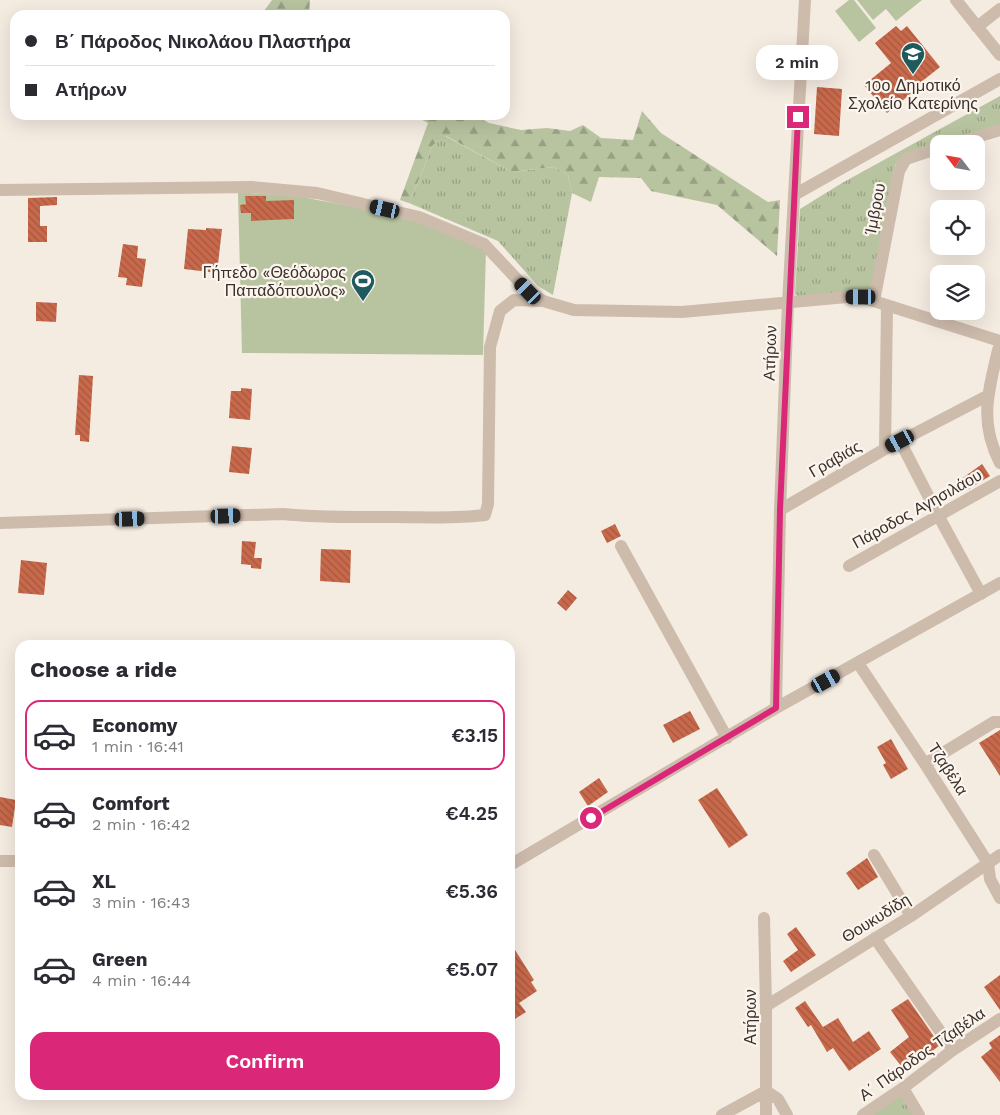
<!DOCTYPE html>
<meta charset="utf-8">
<style>
body{margin:0;font-family:"Work Sans",sans-serif;background:#f7f7f7;color:#2b2b33;height:100vh;display:flex;flex-direction:column;font-size:19px;white-space:nowrap}
*{box-sizing:border-box;margin:0}
p{font-size:16px;color:#7c7c81}
.icon{flex:none;width:28px;height:28px;fill:none;stroke:currentColor;stroke-width:2;stroke-linecap:round;stroke-linejoin:round}
.map{position:relative;flex:1;overflow:hidden}
.drawer{position:absolute;left:15px;top:640px;width:500px;height:460px;display:flex;flex-direction:column;background:#fff;border-radius:15px;box-shadow:0 5px 20px #0002}
.drawer>*{flex:none}
.top-card{position:absolute;left:10px;top:10px;width:500px;height:110px;border-radius:15px;box-shadow:0 5px 20px #0002;display:grid;align-content:center;height:110px;padding:0 15px;background:#fff}
.needle{width:32px;rotate:301deg}
.tools{position:absolute;left:930px;top:135px;display:grid;gap:10px}
.tools a{display:grid;place-items:center;width:55px;height:55px;border-radius:10px;background:#fff;box-shadow:0 5px 20px #0002;font-size:25px}
.end{position:absolute;width:22px;height:22px;margin:-11px;border:6px solid #db2777;background:#fff;box-shadow:0 0 0 2px #fff}
.from{border-radius:50%}
.bubble{position:absolute;height:35px;border-radius:15px;background:#fff;box-shadow:0 5px 20px #0002;font-size:16px;font-weight:600;line-height:35px;text-align:center}
.car{position:absolute;width:15px;height:30px;margin:-15px -8px;border-radius:6px;box-shadow:0 0 4px 1px #0007;background:linear-gradient(#222 24%,#8ab4d8 0 40%,#222 0 76%,#8ab4d8 0 86%,#222 0)}
.top-card b{display:flex;align-items:center;gap:18px;height:48px;font-size:19px}
.top-card b+b{border-top:1px solid #e1e1e2}
.top-card i{width:12px;height:12px;background:#2b2b33}
ul{padding:0;list-style:none}
li{display:flex;align-items:center;gap:15px;height:70px;margin:0 10px 8px;padding:0 5px;border:2px solid transparent;border-radius:15px}
li div{flex:1}
li b{display:block;font-size:19px}
li em{font-style:normal;font-weight:600}
li.active{border-color:#db2777}
li>.icon{width:45px;height:45px;stroke-width:1.5}
h2{padding:0 15px;font-size:22px;line-height:60px}
.action{display:flex;gap:10px;margin-top:auto;padding:10px 15px}
.action a{flex:1;height:58px;border-radius:15px;background:#db2777;color:#fff;font-size:20px;font-weight:600;line-height:58px;text-align:center}
.map>svg:first-child{display:block}
.grass{fill:url(#grass-tufts)}
.forest{fill:url(#forest-firs)}
.pitch{fill:#b8c4a0}
.building{fill:url(#building-back-hatch)}
.lines{fill:none;stroke-linecap:round;stroke-linejoin:round}
.minor{stroke:#cdbbac;stroke-width:12}
.tertiary{stroke:#cdbbac;stroke-width:12}
.route{stroke:#db2777;stroke-width:6}
.labels{text-anchor:middle;dominant-baseline:central;stroke-width:4.5;stroke-linejoin:round;paint-order:stroke}
.poi-label{font-size:16px;fill:#3b302b;stroke:#fbf5ee}
.street-label{font-size:16px;fill:#3b302b;stroke:#fbf5ee}
</style>
<div class="map">
<svg width="1000" height="1115" viewBox="0 0 1000 1115">
<defs>
<pattern id="grass-tufts" width="24" height="20" patternUnits="userSpaceOnUse" patternTransform="scale(1.25)"><rect width="24" height="20" fill="#b8c4a0"/><path d="M3 7l-1-3M5 7V3M7 7l1-3M15 17l-1-3M17 17v-4M19 17l1-3" fill="none" stroke="#97a083"/></pattern>
<pattern id="forest-firs" width="22" height="20" patternUnits="userSpaceOnUse" patternTransform="scale(1.25)"><rect width="22" height="20" fill="#b8c4a0"/><path d="M5 1l3.5 6h-7zM16 11l3.5 6h-7z" fill="#97a083"/></pattern>
<pattern id="building-back-hatch" width="6" height="6" patternUnits="userSpaceOnUse" patternTransform="scale(1.25)"><rect width="6" height="6" fill="#c8694b"/><path d="M-1 5l2 2M0 0l6 6M5-1l2 2" fill="none" stroke="#a4573f"/></pattern>
</defs>
<rect width="100%" height="100%" fill="#f4ebe1"/>
<!-- grass -->
<path class="grass" d="M1000 96V129L952 144H939L902 159 895 165 872 296 799 298 795 294 800 209 842 183Z
M445 136 512 172 554 167 568 175 572 193 553 295 538 286 498 241 409 203 433 145Z
M897 1087 916 1115H856Z"/>
<!-- forest -->
<path class="forest" d="M272 0H310L309 14 261 15Z
M642 111 661 133 768 202 780 200 777 256 717 205 651 191 641 178 599 177 591 202 572 193 568 175 554 167 512 172 446 136 433 145 409 203 400 200 428 123 413 115H474L489 123 521 130 547 128 570 131 583 125 601 138 633 140Z"/>
<!-- pitch -->
<path class="pitch" d="M849 0H854L876 28 859 42 835 11Z
M857 0H922L896 21 886 9 873 20Z
M238 192 302 197 417 219 486 250 483 355 242 353Z"/>
<!-- building -->
<path class="building" d="M896 26 901 31 907 26 940 67 916 86 918 88 887 113 864 85 891 63 875 43Z
M817 87 842 89 839 136 814 134Z
M245 196H266V201L294 200V219L251 221V213H241L240 205 246 204Z
M57 197V205L40 206V226H47V242H28V198Z
M206 228 222 229 217 273 184 269 188 229 206 230Z
M123 244 138 246 137 258 146 259 142 287 126 285 127 278 118 277Z
M36 302 57 303 56 322 36 321Z
M79 375 93 376 89 442 80 441V435H75Z
M241 388 252 389 250 420 229 418 231 391H241Z
M232 446 252 448 249 474 229 472Z
M982 464 990 476 967 490 960 480Z
M615 524 621 536 607 543 601 531Z
M242 541 256 542 254 558H262L261 569 251 568V565L241 564Z
M321 549 351 550 350 583 320 581Z
M21 560 47 563 44 595 18 593Z
M568 590 577 598 566 611 557 603Z
M690 711 700 729 673 743 663 725Z
M1000 730V776L979 743Z
M891 739 908 769 891 779 883 765 886 763 877 747Z
M599 778 608 792 588 806 579 792Z
M717 788 748 835 729 848 698 800Z
M0 797 16 800 12 827 0 825Z
M867 858 878 877 858 890 846 873Z
M796 927 816 955 791 972 783 961 798 950 787 934Z
M510 942 534 980 531 982 537 991 519 1003 526 1012 510 1022Z
M1000 975V1010L984 987Z
M908 999 940 1045 910 1068 907 1064 902 1067 890 1052 909 1037 891 1010Z
M805 1001 823 1027 838 1018 853 1042 869 1031 881 1049 849 1071 833 1048 827 1052 811 1025 808 1027 795 1008Z
M1000 1035V1082L981 1057 992 1048 989 1043Z"/>
<g class="lines">
<!-- minor -->
<path class="minor" d="M956 0 1000 55
M977 27 1000 9
M953 144 1000 130
M794 195 1000 79
M874 301 899 171 906 159 939 148
M1000 346 998 350C988 393 979 422 1000 463
M900 441 938 515 981 594
M885 449 887 306
M780 510 885 449 987 396
M0 523 283 514C320 518 357 517 394 517 424 517 455 519 485 515L488 504 490 347 500 311 514 300 543 301
M621 546 727 738
M849 566 1000 481
M858 663 925 764 988 863 990 879 1000 898
M776 708 780 510 788 303
M925 764 994 722H1000
M874 855 911 916
M0 861H20
M510 865 776 708 1000 583
M764 918 766 1006V1115
M875 938 953 1050
M766 1006 911 916 1000 855
M903 1088 919 1115
M722 1115 766 1091 778 1099 787 1115
M863 1115 903 1088 953 1050 1000 1019"/>
<!-- tertiary -->
<path class="tertiary" d="M0 190 252 187 317 193 419 217 484 244 528 291 543 301 574 310 682 312 847 297H861L1000 341
M788 303 805 0"/>
</g>
<g class="lines">
<!-- route -->
<path class="route" d="M591 818 776 708 780 510 798 117"/>
</g>
<!-- icons -->
<defs>
<g id="school-pin" transform="scale(1.25)"><path d="M0 17L-7.5 6A9.5 9.5 0 1 1 7.5 6Z" fill="#1f5a5e" stroke="#fbf5ee"/><path d="M0-5L7-2L0 1L-7-2ZM-4 1L0 2.5L4 1V4Q0 6-4 4Z" fill="#fff"/></g>
<g id="stadium-pin" transform="scale(1.25)"><path d="M0 17L-7.5 6A9.5 9.5 0 1 1 7.5 6Z" fill="#1f5a5e" stroke="#fbf5ee"/><path d="M0-5a6.5 5 0 1 0 0 10a6.5 5 0 1 0 0-10ZM-3.5-1.8h7v3.6h-7Z" fill="#fff"/></g>
</defs>
<g fill-rule="evenodd">
<use href="#school-pin" x="913" y="54"/>
<use href="#stadium-pin" x="363" y="281"/>
</g>
<g class="labels">
<!-- poi labels -->
<g class="poi-label">
<text x="913" y="85">10ο Δημοτικό<tspan x="913" dy="18">Σχολείο Κατερίνης</tspan></text>
<text x="346" y="272" text-anchor="end">Γήπεδο «Θεόδωρος<tspan x="346" dy="18">Παπαδόπουλος»</tspan></text>
</g>
<!-- street labels -->
<g class="street-label">
<text transform="translate(875 209) rotate(-79)">Ίμβρου</text>
<text transform="translate(770 353) rotate(-88)">Ατήρων</text>
<text transform="translate(835 459) rotate(-30)">Γραβιάς</text>
<text transform="translate(917 509) rotate(-29)">Πάροδος Αγησιλάου</text>
<text transform="translate(948 769) rotate(57)">Τζαβέλα</text>
<text transform="translate(876 918) rotate(-32)">Θουκυδίδη</text>
<text transform="translate(750 1017) rotate(-90)">Ατήρων</text>
<text transform="translate(922 1054) rotate(-35)">Α΄ Πάροδος Τζαβέλα</text>
</g>
</g>
</svg>
<div class="tools">
<a><svg class="needle" viewBox="-14 -14 28 28"><path d="M0-13l5 13h-10z" fill="#e53935"/><path d="M0 13l5-13h-10z" fill="#7c7c81"/></svg></a>
<a><svg class="icon" aria-label="locate" viewBox="0 0 24 24"><circle cx="12" cy="12" r="6"/><path d="M12 2v4M12 18v4M2 12h4M18 12h4"/></svg></a>
<a><svg class="icon" aria-label="layers" viewBox="0 0 24 24"><path d="M12 4l9 5-9 5-9-5zM3 14l9 5 9-5"/></svg></a>
</div>
<i class="end from" style="left:591px;top:818px"></i>
<i class="end" style="left:798px;top:117px"></i>
<div class="bubble" style="left:756px;top:45px;width:82px">2 min</div>
<i class="car" style="left:385px;top:209px;rotate:283deg"></i>
<i class="car" style="left:528px;top:291px;rotate:316deg"></i>
<i class="car" style="left:861px;top:297px;rotate:270deg"></i>
<i class="car" style="left:900px;top:441px;rotate:242deg"></i>
<i class="car" style="left:226px;top:516px;rotate:88deg"></i>
<i class="car" style="left:130px;top:519px;rotate:88deg"></i>
<i class="car" style="left:826px;top:681px;rotate:61deg"></i>
<div class="top-card">
<b><i class="from"></i>Β΄ Πάροδος Νικολάου Πλαστήρα</b>
<b><i></i>Ατήρων</b>
</div>
<section class="drawer">
<h2>Choose a ride</h2>
<ul>
<li class="active"><svg class="icon" aria-label="car" viewBox="0 0 24 24"><path d="M5 17H2v-5l4-1 3-4h7l3 4 3 1v5h-3M9 17h6M6 11h13"/><circle cx="7" cy="17" r="2"/><circle cx="17" cy="17" r="2"/></svg><div><b>Economy</b><p>1 min · 16:41</p></div><em>€3.15</em></li>
<li><svg class="icon" aria-label="car" viewBox="0 0 24 24"><path d="M5 17H2v-5l4-1 3-4h7l3 4 3 1v5h-3M9 17h6M6 11h13"/><circle cx="7" cy="17" r="2"/><circle cx="17" cy="17" r="2"/></svg><div><b>Comfort</b><p>2 min · 16:42</p></div><em>€4.25</em></li>
<li><svg class="icon" aria-label="car" viewBox="0 0 24 24"><path d="M5 17H2v-5l4-1 3-4h7l3 4 3 1v5h-3M9 17h6M6 11h13"/><circle cx="7" cy="17" r="2"/><circle cx="17" cy="17" r="2"/></svg><div><b>XL</b><p>3 min · 16:43</p></div><em>€5.36</em></li>
<li><svg class="icon" aria-label="car" viewBox="0 0 24 24"><path d="M5 17H2v-5l4-1 3-4h7l3 4 3 1v5h-3M9 17h6M6 11h13"/><circle cx="7" cy="17" r="2"/><circle cx="17" cy="17" r="2"/></svg><div><b>Green</b><p>4 min · 16:44</p></div><em>€5.07</em></li>
</ul>
<div class="action"><a>Confirm</a></div>
</section>
</div>
